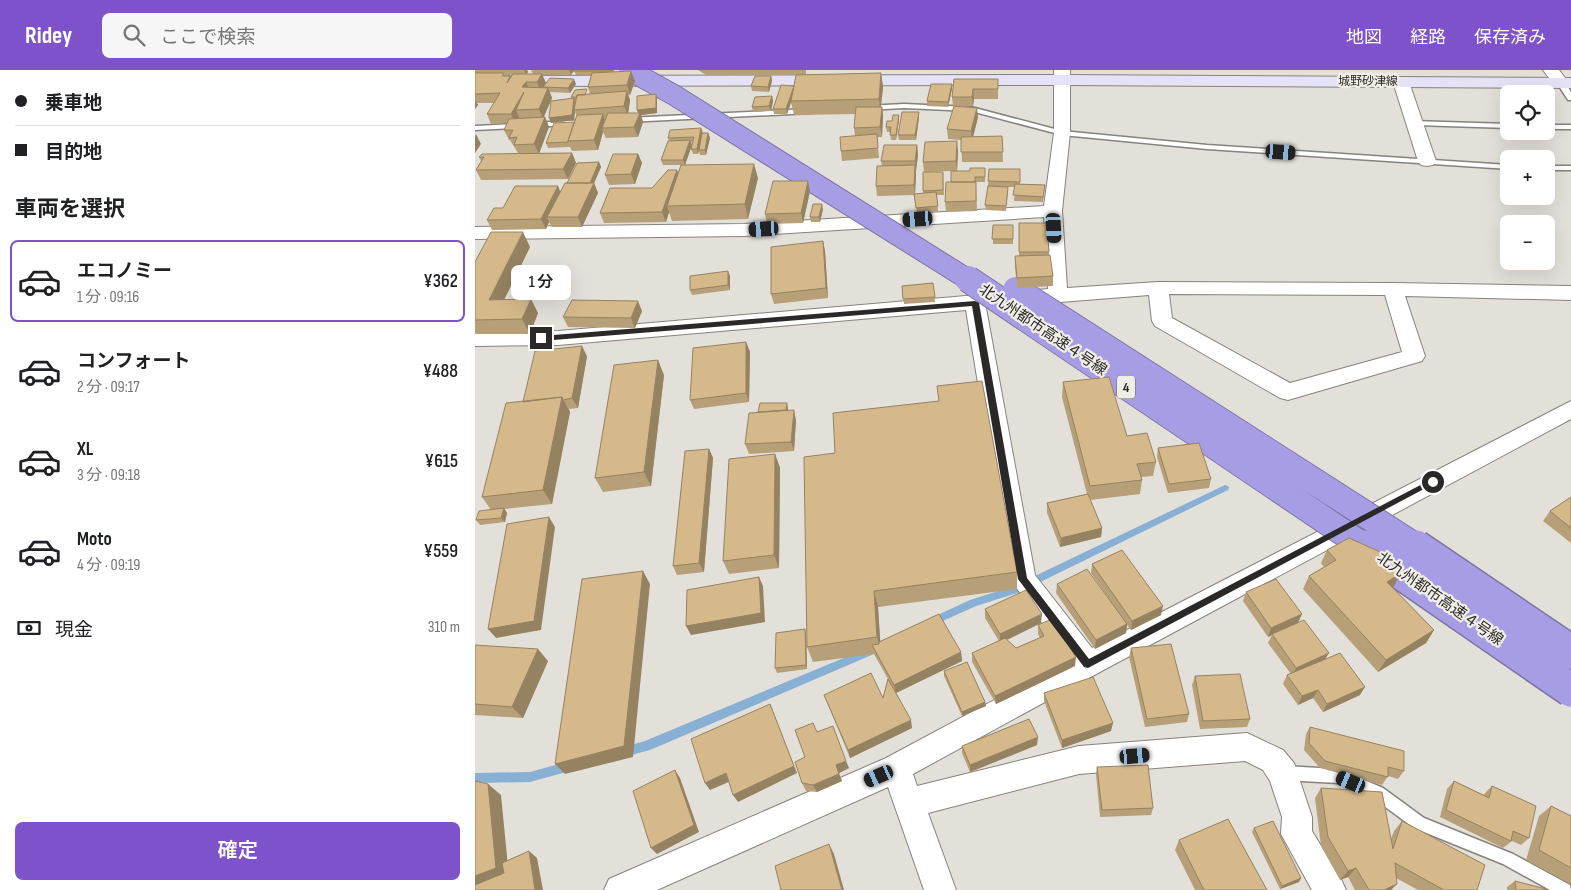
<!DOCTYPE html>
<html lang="ja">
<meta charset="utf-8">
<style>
body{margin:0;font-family:"Sofia Sans Condensed","Noto Sans JP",sans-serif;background:#f6f6f6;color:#202124;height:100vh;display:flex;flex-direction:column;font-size:19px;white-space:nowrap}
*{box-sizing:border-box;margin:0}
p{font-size:16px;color:#757577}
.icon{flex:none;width:28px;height:28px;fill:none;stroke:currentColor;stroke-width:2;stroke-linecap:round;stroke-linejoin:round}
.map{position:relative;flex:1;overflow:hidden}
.sheet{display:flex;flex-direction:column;background:#fff;width:475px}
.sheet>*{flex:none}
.top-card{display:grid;align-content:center;height:110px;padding:0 15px;background:#fff}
.buttons{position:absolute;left:1025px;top:15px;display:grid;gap:10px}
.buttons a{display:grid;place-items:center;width:55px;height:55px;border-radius:8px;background:#fff;box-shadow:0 5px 20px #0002;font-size:25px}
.end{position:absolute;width:22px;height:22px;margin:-11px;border:6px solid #2b2927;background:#fff;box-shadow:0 0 0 2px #fff}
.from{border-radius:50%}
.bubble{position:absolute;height:35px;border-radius:8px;background:#fff;box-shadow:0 5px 20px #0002;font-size:16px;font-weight:600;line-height:35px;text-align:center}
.car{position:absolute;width:15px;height:30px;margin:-15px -8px;border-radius:6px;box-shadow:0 0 4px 1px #0007;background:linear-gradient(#222 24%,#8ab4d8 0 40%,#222 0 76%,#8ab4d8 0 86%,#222 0)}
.top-card b{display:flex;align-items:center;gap:18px;height:48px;font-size:19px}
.top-card b+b{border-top:1px solid #e0e0e0}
.top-card i{width:12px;height:12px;background:#202124}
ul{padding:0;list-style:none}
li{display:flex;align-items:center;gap:15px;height:82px;margin:0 10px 8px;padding:0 5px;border:2px solid transparent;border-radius:8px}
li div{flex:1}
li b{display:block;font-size:19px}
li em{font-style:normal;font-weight:600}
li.on{border-color:#7e52cb}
li>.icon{width:45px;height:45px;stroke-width:1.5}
h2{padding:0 15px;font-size:22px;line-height:60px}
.pay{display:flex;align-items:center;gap:12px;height:55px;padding:0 15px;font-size:19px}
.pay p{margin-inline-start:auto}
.button{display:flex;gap:10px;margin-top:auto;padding:10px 15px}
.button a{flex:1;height:58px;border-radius:8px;background:#7e52cb;color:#fff;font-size:20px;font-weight:600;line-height:58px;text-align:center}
header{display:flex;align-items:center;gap:30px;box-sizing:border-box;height:70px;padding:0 25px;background:#7e52cb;color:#fff}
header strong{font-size:24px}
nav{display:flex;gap:28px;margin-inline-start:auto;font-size:18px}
.search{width:350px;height:45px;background:#f6f6f6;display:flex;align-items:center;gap:12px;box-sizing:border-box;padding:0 18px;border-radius:8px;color:#757577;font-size:19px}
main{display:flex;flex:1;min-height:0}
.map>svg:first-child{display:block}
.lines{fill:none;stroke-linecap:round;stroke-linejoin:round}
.stream{fill:#87b0d4;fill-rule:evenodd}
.lane-casing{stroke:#86827d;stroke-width:3}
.street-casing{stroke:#86827d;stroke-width:2}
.secondary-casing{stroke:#86827d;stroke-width:2}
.lane{fill:#fff;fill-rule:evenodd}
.street{fill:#fff;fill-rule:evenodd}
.secondary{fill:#e5e2f7;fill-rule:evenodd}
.highway-bridge-far2-casing{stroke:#7c74a2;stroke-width:22;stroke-linecap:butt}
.highway-bridge-far1-casing{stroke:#7c74a2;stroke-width:28;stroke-linecap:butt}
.highway-bridge-casing{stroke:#7c74a2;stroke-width:36;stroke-linecap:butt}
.highway-bridge-far2{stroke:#a79de5;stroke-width:20}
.highway-bridge-far1{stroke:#a79de5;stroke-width:26}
.highway-bridge{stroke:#a79de5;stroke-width:33}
.wall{fill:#b79f78}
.shaded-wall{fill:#958261}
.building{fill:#d5b98b;stroke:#958261}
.route{fill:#2b2927}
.labels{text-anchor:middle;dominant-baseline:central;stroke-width:4.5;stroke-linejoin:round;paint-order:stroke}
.far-street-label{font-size:12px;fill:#2b2927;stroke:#f1ede7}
.shield{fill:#f1ede7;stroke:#666461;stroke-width:1}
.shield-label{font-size:14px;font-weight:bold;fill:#2b2927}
.street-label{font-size:15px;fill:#2b2927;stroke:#f1ede7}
</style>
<header>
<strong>Ridey</strong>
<div class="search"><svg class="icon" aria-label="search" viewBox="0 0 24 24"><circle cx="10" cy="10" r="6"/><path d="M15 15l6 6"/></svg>ここで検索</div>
<nav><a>地図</a><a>経路</a><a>保存済み</a></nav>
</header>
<main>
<section class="sheet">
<div class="top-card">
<b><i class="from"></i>乗車地</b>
<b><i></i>目的地</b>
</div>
<h2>車両を選択</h2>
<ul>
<li class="on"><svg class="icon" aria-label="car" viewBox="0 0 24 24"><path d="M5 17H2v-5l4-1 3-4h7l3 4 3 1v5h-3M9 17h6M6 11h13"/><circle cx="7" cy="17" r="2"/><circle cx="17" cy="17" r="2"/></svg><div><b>エコノミー</b><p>1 分 · 09:16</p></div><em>¥362</em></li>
<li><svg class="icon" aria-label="car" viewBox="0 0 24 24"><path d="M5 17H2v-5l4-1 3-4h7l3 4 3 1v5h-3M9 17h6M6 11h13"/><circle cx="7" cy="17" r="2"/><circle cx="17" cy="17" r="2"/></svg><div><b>コンフォート</b><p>2 分 · 09:17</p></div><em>¥488</em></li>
<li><svg class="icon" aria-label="car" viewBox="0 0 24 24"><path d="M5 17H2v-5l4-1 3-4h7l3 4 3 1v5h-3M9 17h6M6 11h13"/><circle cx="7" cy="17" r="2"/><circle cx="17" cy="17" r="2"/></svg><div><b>XL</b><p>3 分 · 09:18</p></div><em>¥615</em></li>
<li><svg class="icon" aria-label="car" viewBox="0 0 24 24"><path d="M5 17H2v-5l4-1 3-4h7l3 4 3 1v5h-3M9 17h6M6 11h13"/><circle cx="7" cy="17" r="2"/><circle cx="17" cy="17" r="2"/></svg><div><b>Moto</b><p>4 分 · 09:19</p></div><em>¥559</em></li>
</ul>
<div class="pay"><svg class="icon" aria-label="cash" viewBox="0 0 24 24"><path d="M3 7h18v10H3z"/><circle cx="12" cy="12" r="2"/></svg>現金<p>310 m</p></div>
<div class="button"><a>確定</a></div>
</section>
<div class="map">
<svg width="1096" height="820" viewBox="0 0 1096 820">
<rect width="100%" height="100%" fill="#e3e0da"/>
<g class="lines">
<!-- stream -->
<path class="stream" d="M750 415 753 416 754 418 753 420 545 522 501 536 457 556 454 555 452 552 454 549 495 530 539 516Z
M395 577 399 578 400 581 399 584 175 680 149 687 145 686 144 682 145 678 170 671Z
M95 691 99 692 100 696 99 700 55 712 0 713V703L55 702Z"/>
<!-- lane casing -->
<g class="lane-casing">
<path id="lane" d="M1083 11H1089L1096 22V30H1093L1082 13Z
M429 34 496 37 587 61 732 75 1034 95V99L732 79 587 65 496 41 429 38 391 40 387 38 391 36Z
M333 39 337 41 336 43 152 52 148 50 152 48Z
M113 50 117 52 116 54 0 60V56Z
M937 51 1034 54V58L940 55H937Z
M1071 55H1096V59H1071Z
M1071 96H1096V100H1071Z
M808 696 863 699 868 701 908 718 949 748 1038 784 1095 815 1096 820H1075L1028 794 939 758 898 728 863 713 808 710 803 708 801 703 803 698Z"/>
</g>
<!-- street casing -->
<g class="street-casing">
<path id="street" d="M579 0H595V63L587 141 592 218 683 212 918 213 1096 216V230L930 226 950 286 947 291 813 330 805 328 680 256 677 251 674 225 511 238 560 505 617 578 1096 331V349L623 603 438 704 442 716 604 676 772 663 808 680 819 693 837 747V761L866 809 871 820H837L806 764 807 747 795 711 788 700 770 691 604 704 453 743 481 820H449L413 717 182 820H129L134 809 411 688 594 590 535 509 491 240 83 275 0 276V262L83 261 573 219 569 147 269 166 0 169V157L269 154 569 136 579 63ZM694 224 910 225 927 282 815 313 697 248Z
M1068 0H1084L1094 13 1092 16H1080Z
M926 7 932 9 934 12 961 91 958 95 952 96 946 95 943 91 918 12 920 9Z"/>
</g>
<!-- secondary casing -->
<g class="secondary-casing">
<path id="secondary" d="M587 5 1096 8V18L587 15 0 16V6Z"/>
</g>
<!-- lane -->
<use href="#lane" class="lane"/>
<!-- street -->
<use href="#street" class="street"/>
<!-- secondary -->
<use href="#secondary" class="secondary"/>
<!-- highway-bridge-far2 casing -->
<g class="highway-bridge-far2-casing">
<path id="highway-bridge-far2" d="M154 0 199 25 494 210"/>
</g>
<!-- highway-bridge-far1 casing -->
<g class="highway-bridge-far1-casing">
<path id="highway-bridge-far1" d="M493 209 891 478
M541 220 943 478"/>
</g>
<!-- highway-bridge casing -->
<g class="highway-bridge-casing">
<path id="highway-bridge" d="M889 477 1096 620
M941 477 1096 582"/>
</g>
<!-- highway-bridge-far2 -->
<use href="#highway-bridge-far2" class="highway-bridge-far2"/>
<!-- highway-bridge-far1 -->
<use href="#highway-bridge-far1" class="highway-bridge-far1"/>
<!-- highway-bridge -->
<use href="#highway-bridge" class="highway-bridge"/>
</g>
<!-- wall -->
<path class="wall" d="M0 0H52L53 2 52 4H58L56 0H139L140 2 160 11 155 25H153L155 30 153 43H163L162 40 182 29V43L166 45 168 52 163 67 131 68 128 62 123 80 97 81 95 77 73 78 71 73 99 52 102 46 100 42 99 50 76 53 97 28 96 27 115 24 113 17 116 6 101 5 99 1 96 5H67L71 13 101 14 95 23 75 22 77 28 68 48 70 47 74 57 64 83H97L101 93 93 109 6 110 1 100 6 91 4 87 43 83 35 70H34L29 60 32 53 16 54 12 44 19 33H2L3 35 0 39Z
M223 0H331V5H231Z
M406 3 408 17 406 37H407L408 46 407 67H402L404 88 367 91 366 81 380 66 379 58 381 44 319 45 316 32 312 44H299L298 39 319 16Z
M296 6 297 11 294 22 277 21 276 16Z
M523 9V29H499L498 36H483L503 47 498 67 527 66 528 92H487L486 70 473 69 472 59 479 36H478L477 27Z
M477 14V19L473 37 452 36V31Z
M297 26 298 31 296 41 278 42 277 37Z
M424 45V50L421 70H416L415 62H412L411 57 417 51Z
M444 47 441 70H424L423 65Z
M228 63H233L235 68 231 85H225L224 81 223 84H218L216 79 218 72H216L217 75 210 95H188L186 90 194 71 193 68Z
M442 75 443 85 441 101 440 124 448 123V102H468L469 125H462L463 141 442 143 439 125 402 126 401 116 407 96 406 91Z
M483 81 482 101H495L510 98V112H501L502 141 471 142 470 132 476 112V101L449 102 448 92Z
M163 84 167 93 160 114 134 115 130 105Z
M124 92 126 97 119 113 123 123 107 157H77L74 152 71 159 17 160 12 150 28 138 83 116 85 122 92 113Z
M514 99H545V114L570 115 568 132 539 131 540 117H529L533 122 531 141 511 140 510 135 513 116Z
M202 100 203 103 283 108 273 149 197 151 194 142 191 152 129 153 125 143 177 118Z
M335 121 328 153 292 154 290 144Z
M348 139 345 152H336L335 147Z
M544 153H572L574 185 578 206V216L542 218 540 197V186H544Z
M518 155H538V174H518Z
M348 171 350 181 353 228 299 234 296 224Z
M55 177 29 230 63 243 55 264H0V192Z
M255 206V220L217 225 215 220Z
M458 213 460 232 429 234 427 216Z
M167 241 160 258 93 257 88 247Z
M271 272 275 282 274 332 219 339 215 330Z
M112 286 103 338 94 339 95 342 77 434 29 439 32 443 30 452 5 455 1 450 16 440 7 427 48 332Z
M189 305 176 416 128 422 120 408Z
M588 312 652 366 681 392 678 406 666 407 667 410 665 424 615 430 627 458 626 467 585 477 572 443V433L612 424 587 327Z
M462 316 542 502V519L403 537 405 571 486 582 487 591 421 623 437 658 375 688 349 625 408 628 413 609 399 584 338 592 332 577 360 383 464 331Z
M313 338V340L321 350 319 381 274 384 270 374 283 342Z
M683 378 736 409 734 418 693 423 682 387Z
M234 379 238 388 229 502 202 505 198 496Z
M300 384 305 398 304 498 254 504 248 491Z
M1096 427V473L1068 451 1075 441Z
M852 480 918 518 959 560 951 573 903 602 828 519 834 506 849 497 846 493Z
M617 494 686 545 656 560 652 555 651 563 620 579 581 523 582 514 639 536 616 503Z
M771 522 823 553 851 589 885 625 848 642 838 628 823 635 808 614 812 605 816 604 793 573 797 565 793 567 768 531Z
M510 539 566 553 532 570 541 578 565 568 563 564V555L600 596 521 634 497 592V583L524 571 510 548Z
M331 564 332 599 302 603 300 598Z
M0 575 73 591 48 648 0 645Z
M656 578 714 644 712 652 670 657 654 587Z
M469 601 510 632 511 636 487 646 469 606Z
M720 606 775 649 772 657 725 659 717 615Z
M569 623 636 661 587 678 569 631Z
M835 657 929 701 923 709 913 706 907 715 845 698 829 680 831 664Z
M342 662 374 698 364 703 367 711 342 722 331 721 327 713 330 687Z
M562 675 495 702 487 683V676Z
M622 697 678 738 676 745 625 747 621 704Z
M979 711 1009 725 1010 723 1017 716 1054 768 1046 775 1037 771 1028 778 965 747 972 719Z
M846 718 916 769 919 761 927 751 1002 820H943L921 808 916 820H880L873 807 865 810 846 776 840 728Z
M1076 736 1096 746V814L1051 790 1064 746Z
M779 758 826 808 824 812 805 819 777 762Z
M704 770 792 820H720L700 780Z
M1040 811 1071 820H1032V817Z"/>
<!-- shaded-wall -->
<path class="shaded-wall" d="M49 0H52L53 2 51 5Z
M94 0H99L96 5Z
M156 1 160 11 155 25 152 15Z
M406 3 408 17 405 43 404 29Z
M67 4 71 13 66 22 62 12Z
M296 6 297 11 294 22 293 17Z
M99 9 101 14 95 23 93 18Z
M51 12 55 22 47 17Z
M477 14V19L473 37V32Z
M319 16 320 21 312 44 311 39Z
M73 18 77 28 68 49 64 39Z
M498 19 499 29 498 36 497 27Z
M152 21 155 30 153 45 149 36Z
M49 22 41 40 44 47 40 53 36 44Z
M181 24 182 29V43L166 45 168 52 163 67 159 57 164 45 162 40Z
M297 26 298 31 296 41 294 36Z
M99 28 100 33 99 40 100 42 99 50 76 53 74 48Z
M0 30 3 35 0 39Z
M407 37 408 46 407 67 405 57Z
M502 38 503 47 497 71 496 61Z
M444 42V47L441 70 440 65Z
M128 44 131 53 127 58 128 62 123 80 119 70Z
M424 45V50L421 70V65Z
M70 47 74 57 64 84 59 74Z
M226 58 228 63 223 84 222 79Z
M233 63 235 68 231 85 230 80Z
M1 64 6 74 0 83V66Z
M215 70 217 75 210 95 208 90Z
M482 71 483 81 482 101 481 91Z
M442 75 443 85 441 101 440 91Z
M97 83 101 93 93 109 88 99Z
M163 84 167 93 160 114 156 104Z
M124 92 126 97 117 118 115 113Z
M279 94 283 108 273 149 270 134Z
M440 95 441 105 440 125 439 115Z
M202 100 205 110 192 136 194 142 191 152 187 142Z
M333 111 335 121 328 153 326 143Z
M119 113 123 123 107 157 103 147Z
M83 116 87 126 72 147 74 152 71 159 66 149Z
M347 134 348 139 345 152 344 147Z
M48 162 55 177 22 244 14 230Z
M348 171 350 181 353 228 351 218Z
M253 201 255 206V220L253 215Z
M56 229 63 243 55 264 47 249Z
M163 231 167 241 160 258 156 248Z
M271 272 275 282 274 332 271 323Z
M107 276 112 286 103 338 97 328Z
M183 290 189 305 176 416 169 402Z
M87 327 95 342 77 434 68 420Z
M312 333 313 338 312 348 310 343Z
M319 340 321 350 319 381 316 372Z
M234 379 238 388 229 502 224 493Z
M300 384 305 398 304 498 299 485Z
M29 438 32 443 30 452 26 448Z
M74 447 80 457 66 560 21 568 13 559Z
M627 458 626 467 585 477 586 468Z
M168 501 175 514 158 687 90 704 80 694Z
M925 504 918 518 905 525 912 512Z
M284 507 288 516 290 552 216 565 211 556Z
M399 521 403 537 406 583 402 567Z
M688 536 686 545 656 560 657 551Z
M567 544 566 553 525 573V564Z
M827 544 823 553 793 567 796 558Z
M652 554 651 563 620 579 621 570Z
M330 559 331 564 332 599 331 595Z
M959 560 951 573 903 602 911 590Z
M63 579 73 591 48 648 37 637Z
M486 582 487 591 421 623 419 615Z
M854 583 849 591 817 606 821 598Z
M601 587 600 596 521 634 520 626Z
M890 617 885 625 848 642 852 634Z
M843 620 838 628 823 635 827 626Z
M510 632 511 636 487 646V642Z
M295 634 322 703 263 732 258 725Z
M436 650 437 658 375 688 373 680Z
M638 653 636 661 587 678V670Z
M563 667 562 675 495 702V695Z
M371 691 374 698 364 703 361 695Z
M200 700 205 708 224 762 182 784 176 778Z
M251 703 256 711 235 720 230 713Z
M364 704 367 711 342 722 338 715Z
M13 714 26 725 34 807 0 820V806Z
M354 774 359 784 369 820H367Z
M54 781 62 788 68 820H60Z
M881 798 873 807 865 810 873 801Z
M826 808 824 812 805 819 807 816Z
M922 814 916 820H909Z"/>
<!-- building -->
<path class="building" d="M99 0H138L137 1H99Z
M156 1 152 15 113 17 117 3Z
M0 3H29L27 6H35L32 13 38 4H67L62 12H51L47 17 73 18 64 39 41 40 49 22 36 44H12L25 23 0 24Z
M406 3 404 29 316 31 321 5Z
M280 6H296L293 17 276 16Z
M75 8 99 9 93 18 68 17Z
M479 9H523V19H498L497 27H477Z
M456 14H477L473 32 452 31Z
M306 15 319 16 311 39H298Z
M112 19 110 25H102V27H96L100 20Z
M152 21 149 36 99 40 102 25Z
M181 24V38L162 40V26Z
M297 26 294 36 277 37 280 27Z
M99 28 97 45 74 48 76 31Z
M479 36 502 38 496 61 472 59Z
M381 37H407L405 57 379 58Z
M427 42H444L440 65H423Z
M133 43H165L159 57 127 58Z
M128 44 119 70 93 71 102 45Z
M418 45H424L421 65H415L416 57H411L412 51H417Z
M70 47 59 74 39 75 42 67 34 68 38 60H29L34 49Z
M99 52 93 71V72L71 73 79 53Z
M226 58 222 79H216L219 67 193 68 195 60Z
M227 63H233L230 80H224Z
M402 64 403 78 366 81 365 67Z
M527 66 528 82H486V67Z
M215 70 208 90H186L193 71Z
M482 71 481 91 448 92 450 72Z
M409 75H442L440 91H406Z
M97 83 88 99 1 100 9 87H4L7 84Z
M138 84H163L156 104 130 105Z
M124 92 115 113H92L102 93Z
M279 94 270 134 192 136 206 95Z
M440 95 439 115 401 116 402 96Z
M495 98H510V107H500V112H476V101H495Z
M514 99H545V112L513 111Z
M193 100H202L187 142 125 143 135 118H177Z
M448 102H468V120L448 121Z
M298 111H333L326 143 290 144Z
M471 112H501V131L470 132Z
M90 113H119L103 147H72Z
M540 114 570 115 568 127 538 125Z
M40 116H83L66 149 12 150 19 138H28Z
M513 116 533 117 531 136 510 135Z
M461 122 463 136 441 138 439 124Z
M338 134H347L344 147H335Z
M544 153H572L574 182H544Z
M518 155H538V169H517Z
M16 162H48L14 230 56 229 47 249 0 250V192Z
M348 171 351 218 296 224V177Z
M575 185 578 206 542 208 540 186Z
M253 201V215L215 220V206Z
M458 213 460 227 428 229 427 216Z
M97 230 163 231 156 248 88 247Z
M271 272V323L215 330 218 278Z
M107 276 97 328 88 330 87 327 48 332 60 281Z
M183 290 169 402 120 408 139 295Z
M634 307 652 366 672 363 681 392 662 394 667 410 615 416 588 312Z
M507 311 542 502 399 521 402 567 332 577 329 387 360 383 358 343 464 331 462 316Z
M87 327 68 420 7 427 31 333Z
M285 333H312L311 340 283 342Z
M319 340 316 372 270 374 274 343Z
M724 373 736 409 694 414 683 378Z
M234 379 224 493 198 496 210 381Z
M300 384 299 485 248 491 254 389Z
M613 424 627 458 586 468 572 433Z
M1096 427V458L1075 441Z
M29 438 26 448 1 450 4 441Z
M74 447 59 551 13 559 32 454Z
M874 468 903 481 925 504 912 512 959 560 911 590 834 506 861 490 852 480Z
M647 480 688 536 657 551 617 494Z
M612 499 652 554 621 570 582 514Z
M168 501 149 676 80 694 107 509Z
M284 507 286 543 211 556 212 520Z
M801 509 827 544 796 558 771 522Z
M551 520 567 544 525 564 510 539Z
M464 544 486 582 419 615 397 575 404 574V572Z
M577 549 601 587 520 626 497 583 530 568 541 578 569 566 563 555Z
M829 550 854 583 821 598 797 564Z
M330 559 331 595 300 598 301 563Z
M696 574 714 644 672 649 656 578Z
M0 575 63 579 37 637 0 634Z
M865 583 890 617 852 634 843 620 827 626 812 605Z
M492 592 510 632 487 642 469 601Z
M396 603 408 628 413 609 436 650 373 680 349 625Z
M765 604 775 649 728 651 720 606Z
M618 607 638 653 587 670 569 623Z
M295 634 319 696 258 725 251 703 230 713 216 669Z
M554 649 563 667 495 695 487 676Z
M338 653 342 662 358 656 371 691 361 695 364 704 338 715 327 713 320 692 330 687 320 660Z
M835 657 929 681V701L913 697V707L850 691 834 673Z
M673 695 678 738 627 740 622 697Z
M200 700 219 755 176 778 158 721Z
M0 711 13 714 21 798 0 806Z
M979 711 1014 728 1017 716 1061 736 1054 768 1038 761 1036 771 971 740Z
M846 718 907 722 918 779 927 751 1010 795 1002 820H969L920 793 922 814 909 820H894L881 798 873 801 853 767Z
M1076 736 1096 746V798L1064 780Z
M753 749 792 820H729L704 770Z
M798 751 826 808 807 816 779 758Z
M354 774 367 820H306L300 796Z
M54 781 60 820H0V815L29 803 27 793Z
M1040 811 1071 819V820H1041Z"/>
<!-- route -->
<path class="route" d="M500 231 504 233 552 508 614 589 955 410 958 409 962 412 613 598 609 597 543 509 497 236 66 271 63 268 66 266Z"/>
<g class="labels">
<!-- far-street labels -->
<g class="far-street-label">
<text x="893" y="11">城野砂津線</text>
</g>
<!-- shield labels -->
<rect class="shield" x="642" y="305.5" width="18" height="23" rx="4"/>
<g class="shield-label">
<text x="651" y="317">4</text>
</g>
<!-- street labels -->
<g class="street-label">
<text transform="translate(568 260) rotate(34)">北九州都市高速４号線</text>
<text transform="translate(965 529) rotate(35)">北九州都市高速４号線</text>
</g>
</g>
</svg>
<div class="buttons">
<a><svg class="icon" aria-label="locate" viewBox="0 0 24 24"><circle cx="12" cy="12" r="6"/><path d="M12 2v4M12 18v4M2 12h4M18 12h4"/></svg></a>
<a>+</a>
<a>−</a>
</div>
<i class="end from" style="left:958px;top:412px"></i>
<i class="end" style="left:66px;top:268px"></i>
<div class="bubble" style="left:36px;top:195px;width:60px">1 分</div>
<i class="car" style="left:806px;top:82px;rotate:94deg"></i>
<i class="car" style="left:443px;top:149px;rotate:266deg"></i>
<i class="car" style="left:579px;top:158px;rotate:177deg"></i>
<i class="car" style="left:289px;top:159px;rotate:267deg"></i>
<i class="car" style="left:660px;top:686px;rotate:85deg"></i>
<i class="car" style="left:404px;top:706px;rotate:246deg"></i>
<i class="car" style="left:876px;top:712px;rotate:293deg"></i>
</div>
</main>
